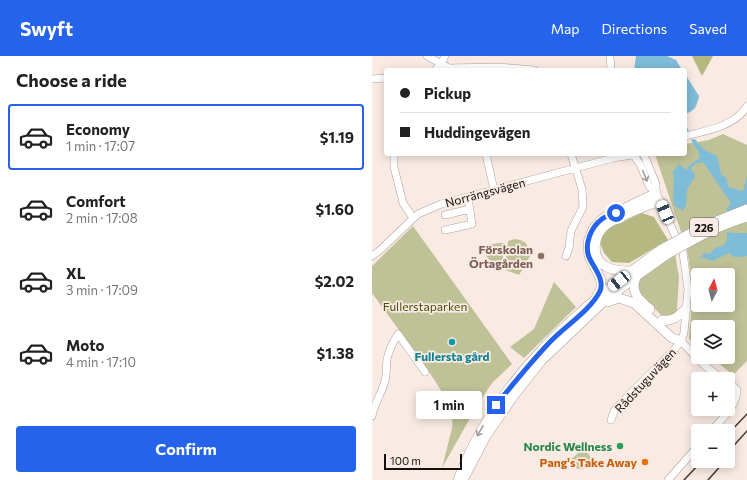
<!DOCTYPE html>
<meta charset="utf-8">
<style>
body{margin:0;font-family:Commissioner,sans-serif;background:#f2f2f2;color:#222;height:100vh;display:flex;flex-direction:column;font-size:15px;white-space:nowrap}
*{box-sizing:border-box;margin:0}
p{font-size:13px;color:#767676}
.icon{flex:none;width:22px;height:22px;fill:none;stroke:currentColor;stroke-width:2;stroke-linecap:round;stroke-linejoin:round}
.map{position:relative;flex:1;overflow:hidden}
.panel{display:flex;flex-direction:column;background:#fff;width:372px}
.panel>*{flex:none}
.top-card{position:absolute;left:12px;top:12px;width:303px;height:88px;border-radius:4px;box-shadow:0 2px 10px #0003;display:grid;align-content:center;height:88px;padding:0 16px;background:#fff}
.needle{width:26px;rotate:6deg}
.tools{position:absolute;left:319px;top:212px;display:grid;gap:8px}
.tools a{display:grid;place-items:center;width:44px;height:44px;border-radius:4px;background:#fff;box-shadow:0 2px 10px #0003;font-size:20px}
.scale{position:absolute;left:12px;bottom:10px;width:78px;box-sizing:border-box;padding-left:4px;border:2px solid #16110f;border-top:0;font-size:11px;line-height:14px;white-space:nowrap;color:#16110f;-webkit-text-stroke:3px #f9ebe3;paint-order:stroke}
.end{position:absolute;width:18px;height:18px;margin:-9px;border:5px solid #2563eb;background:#fff;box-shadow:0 0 0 2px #fff}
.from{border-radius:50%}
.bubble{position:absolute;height:28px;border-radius:4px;background:#fff;box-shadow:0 2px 10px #0003;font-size:13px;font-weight:700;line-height:28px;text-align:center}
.car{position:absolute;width:12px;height:24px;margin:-12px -6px;border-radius:5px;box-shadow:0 0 3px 1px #0007;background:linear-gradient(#fff 24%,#345 0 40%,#fff 0 76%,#345 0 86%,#fff 0)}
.top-card b{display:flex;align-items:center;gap:14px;height:38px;font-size:15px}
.top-card b+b{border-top:1px solid #e0e0e0}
.top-card i{width:10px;height:10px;background:#222}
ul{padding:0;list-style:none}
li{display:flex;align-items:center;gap:12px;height:66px;margin:0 8px 6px;padding:0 8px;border:2px solid transparent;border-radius:4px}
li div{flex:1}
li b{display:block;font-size:15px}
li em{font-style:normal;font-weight:700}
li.current{border-color:#2563eb}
li>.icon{width:36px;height:36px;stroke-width:1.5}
h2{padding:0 16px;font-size:18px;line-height:48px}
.primary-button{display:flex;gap:8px;margin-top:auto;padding:8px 16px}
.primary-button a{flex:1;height:46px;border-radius:4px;background:#2563eb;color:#fff;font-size:16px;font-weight:700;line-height:46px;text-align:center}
header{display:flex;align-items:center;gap:24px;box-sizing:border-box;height:56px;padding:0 20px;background:#2563eb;color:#fff}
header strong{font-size:19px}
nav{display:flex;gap:22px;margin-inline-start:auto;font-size:14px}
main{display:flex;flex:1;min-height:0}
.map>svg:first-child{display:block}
.green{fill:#bfc297;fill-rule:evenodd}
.forest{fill:#b5b880}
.water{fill:#7ebcd8}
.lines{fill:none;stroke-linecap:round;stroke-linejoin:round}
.stream{stroke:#7ebcd8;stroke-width:1.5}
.minor-casing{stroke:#afa19a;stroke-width:8}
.major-casing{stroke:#afa19a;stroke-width:10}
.minor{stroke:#fff;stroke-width:7}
.major{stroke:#fff;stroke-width:9}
.rail{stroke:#3f3835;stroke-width:1.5}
.major-bridge-casing{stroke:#afa19a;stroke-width:10;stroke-linecap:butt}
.major-bridge{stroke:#fff;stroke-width:9}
.oneway{stroke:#a2a09f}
.route{stroke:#2563eb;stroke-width:5}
.education-dot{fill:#8d6e63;stroke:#f9ebe3;stroke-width:1.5}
.culture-dot{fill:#0f9aa8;stroke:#f9ebe3;stroke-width:1.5}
.leisure-dot{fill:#2e9e5b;stroke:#f9ebe3;stroke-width:1.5}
.food-dot{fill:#e8710a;stroke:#f9ebe3;stroke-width:1.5}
.labels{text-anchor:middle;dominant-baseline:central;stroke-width:3.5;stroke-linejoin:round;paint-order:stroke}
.shield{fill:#f9ebe3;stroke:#5a524f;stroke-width:1}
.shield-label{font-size:11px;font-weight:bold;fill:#16110f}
.street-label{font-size:12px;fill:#16110f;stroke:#f9ebe3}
.education-label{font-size:12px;font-weight:bold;fill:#785e54;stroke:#f9ebe3;text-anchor:end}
.park-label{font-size:12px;fill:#494b06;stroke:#f9ebe3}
.culture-label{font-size:12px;font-weight:bold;fill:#0d838f;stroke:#f9ebe3}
.leisure-label{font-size:12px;font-weight:bold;fill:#27864d;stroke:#f9ebe3;text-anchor:end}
.food-label{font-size:12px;font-weight:bold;fill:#c56008;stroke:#f9ebe3;text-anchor:end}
</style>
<header>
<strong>Swyft</strong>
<nav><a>Map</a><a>Directions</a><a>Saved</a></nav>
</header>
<main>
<section class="panel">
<h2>Choose a ride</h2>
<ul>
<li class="current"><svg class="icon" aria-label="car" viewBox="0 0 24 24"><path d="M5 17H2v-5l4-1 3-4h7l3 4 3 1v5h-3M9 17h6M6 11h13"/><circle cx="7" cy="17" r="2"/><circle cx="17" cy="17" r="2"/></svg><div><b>Economy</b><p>1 min · 17:07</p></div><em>$1.19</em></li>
<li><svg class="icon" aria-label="car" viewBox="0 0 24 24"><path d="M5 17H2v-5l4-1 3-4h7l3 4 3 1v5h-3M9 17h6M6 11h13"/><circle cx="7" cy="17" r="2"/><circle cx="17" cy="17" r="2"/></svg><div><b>Comfort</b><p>2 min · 17:08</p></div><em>$1.60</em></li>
<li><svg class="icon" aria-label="car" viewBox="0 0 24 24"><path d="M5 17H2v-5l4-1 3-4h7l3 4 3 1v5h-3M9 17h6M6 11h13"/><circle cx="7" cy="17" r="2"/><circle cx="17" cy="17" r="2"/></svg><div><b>XL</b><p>3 min · 17:09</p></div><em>$2.02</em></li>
<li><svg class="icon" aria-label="car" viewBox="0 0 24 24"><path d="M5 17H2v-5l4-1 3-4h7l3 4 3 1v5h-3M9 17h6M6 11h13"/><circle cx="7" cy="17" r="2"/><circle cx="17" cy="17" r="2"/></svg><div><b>Moto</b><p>4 min · 17:10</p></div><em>$1.38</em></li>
</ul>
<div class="primary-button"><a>Confirm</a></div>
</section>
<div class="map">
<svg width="375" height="424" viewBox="0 0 375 424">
<rect width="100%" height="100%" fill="#f9ebe3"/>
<!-- green -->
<path class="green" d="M351 78 375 89V305L361 319 339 301H356V271H326V290L317 283 321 231 315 194 283 98H313V88L337 84ZM326 219H356V249H326Z
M41 170 140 308 120 327 106 348 70 412 80 372 81 353 54 311 0 237V210Z
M143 183C155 185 156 188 158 200L147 219 133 214 136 185Z
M127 187H132L130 213 128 216 115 201 112 192 114 189Z
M303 198 307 221 305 254 299 261H291L267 237 264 229 268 222Z
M182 226 204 251 152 302 138 291 162 273Z
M211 393C213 395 217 398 218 400 222 409 212 416 204 412 201 411 199 408 197 405Z"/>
<!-- forest -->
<path class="forest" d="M320 0H341L330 20Z
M270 157 282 161 296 184 257 207 240 206 232 197 227 184 237 172Z"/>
<!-- water -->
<path class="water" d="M264 0H295L304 4 310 14H262Z
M313 18 327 40C325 50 323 55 313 58Z
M322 83 324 84C329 93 336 96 345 100L349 118 355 123 356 131 371 135 375 121V165L362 159 354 153 359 147 331 106 323 108 319 112 323 120C321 124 318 128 316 132 313 139 317 146 311 155L302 149C300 137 303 127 301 115L307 108 314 114 320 107 328 102 326 95 319 84Z
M355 176 362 177H375V200C367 201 362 203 357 197L340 205 333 202H328L332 197 338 198 343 192 351 190 355 184Z"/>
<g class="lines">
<!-- stream -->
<path class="stream" d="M313 69 316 75"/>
<!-- minor casing -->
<g class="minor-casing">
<path id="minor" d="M55 0 77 12 126 11 162 14
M238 0 239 14
M63 14 69 8 73 0
M0 23 14 22
M313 80C334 75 364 70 375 50
M22 98V111L31 147 41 162
M114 98 122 134
M263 101 268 108 277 130 284 137
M73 159 98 153
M73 174 100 168 96 141
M0 200 7 195 46 158 69 148 241 102 260 99
M194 200 197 192 199 175 211 151 210 133 199 98
M309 285C322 299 335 314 352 323
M0 360C2 348 10 337 13 325 15 318 14 311 15 303 17 294 21 286 26 278L53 316
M239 364 243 353 301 295 309 285 312 277 316 233 311 197 284 137V128L272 99
M339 375C349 364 365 350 365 334L356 325
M296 424 326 390"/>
</g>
<!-- major casing -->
<g class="major-casing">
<path id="major" d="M259 215C251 215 242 215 235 211 218 204 221 178 234 169 250 158 270 152 288 145
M265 219C257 235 266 243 278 253
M224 242 229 232V224L217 200 216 186 221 173 230 163 284 137
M235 246 247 242 262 247 300 282 309 285
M290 264C301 266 306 260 314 253
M86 424C123 325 205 252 290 193
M91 424 114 380 143 338 170 304 230 247 266 219 294 199"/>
</g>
<!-- minor -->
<use href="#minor" class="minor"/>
<!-- major -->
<use href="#major" class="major"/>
<!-- rail -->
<path class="rail" d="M356 378 375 358
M356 396 375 375
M312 424 330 405
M336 424 353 405"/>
<!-- major-bridge casing -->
<g class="major-bridge-casing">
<path id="major-bridge" d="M290 193 330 171 375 153
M294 199C321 184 346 169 375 161"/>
</g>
<!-- major-bridge -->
<use href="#major-bridge" class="major-bridge"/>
</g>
<!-- one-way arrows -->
<defs><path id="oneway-shaft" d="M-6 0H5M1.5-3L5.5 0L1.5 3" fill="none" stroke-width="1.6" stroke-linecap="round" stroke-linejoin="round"/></defs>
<g class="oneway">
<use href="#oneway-shaft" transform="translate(273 120) rotate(68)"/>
<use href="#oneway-shaft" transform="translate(108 375) rotate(120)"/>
</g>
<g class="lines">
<!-- route -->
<path class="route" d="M124 349C141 328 158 307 177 287 192 271 219 254 228 235 233 223 221 211 217 201 212 188 219 171 230 163 234 160 239 159 244 157"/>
</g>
<!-- markers -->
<circle class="education-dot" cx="169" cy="200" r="4"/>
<circle class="culture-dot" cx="80" cy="286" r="4"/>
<circle class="leisure-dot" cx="248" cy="390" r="4"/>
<circle class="food-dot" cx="273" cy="406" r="4"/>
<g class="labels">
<!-- shield labels -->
<rect class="shield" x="318" y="162" width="28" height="18" rx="3"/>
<g class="shield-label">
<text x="332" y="171">226</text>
</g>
<!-- street labels -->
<g class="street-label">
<text transform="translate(113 136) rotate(-15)">Norrängsvägen</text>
<text transform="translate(273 324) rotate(-47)">Rådstuguvägen</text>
</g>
<!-- education labels -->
<g class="education-label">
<text x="161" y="193">Förskolan<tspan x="161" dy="14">Örtagården</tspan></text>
</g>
<!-- park labels -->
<g class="park-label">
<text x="53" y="250">Fullerstaparken</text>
</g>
<!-- culture labels -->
<g class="culture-label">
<text x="80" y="300">Fullersta gård</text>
</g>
<!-- leisure labels -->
<g class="leisure-label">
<text x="240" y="390">Nordic Wellness</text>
</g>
<!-- food labels -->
<g class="food-label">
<text x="265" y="406">Pang's Take Away</text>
</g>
</g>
</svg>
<div class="tools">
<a><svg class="needle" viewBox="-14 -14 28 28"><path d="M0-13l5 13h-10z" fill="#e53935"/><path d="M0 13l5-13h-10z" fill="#767676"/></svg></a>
<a><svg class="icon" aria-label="layers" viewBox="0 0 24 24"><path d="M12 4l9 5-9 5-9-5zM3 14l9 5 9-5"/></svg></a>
<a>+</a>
<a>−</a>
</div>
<div class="scale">100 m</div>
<i class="end from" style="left:244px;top:157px"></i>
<i class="end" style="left:124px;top:349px"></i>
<div class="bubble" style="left:44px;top:335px;width:66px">1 min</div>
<i class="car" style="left:293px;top:156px;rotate:337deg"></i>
<i class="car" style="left:247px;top:225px;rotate:231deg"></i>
<div class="top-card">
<b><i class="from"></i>Pickup</b>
<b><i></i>Huddingevägen</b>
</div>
</div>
</main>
